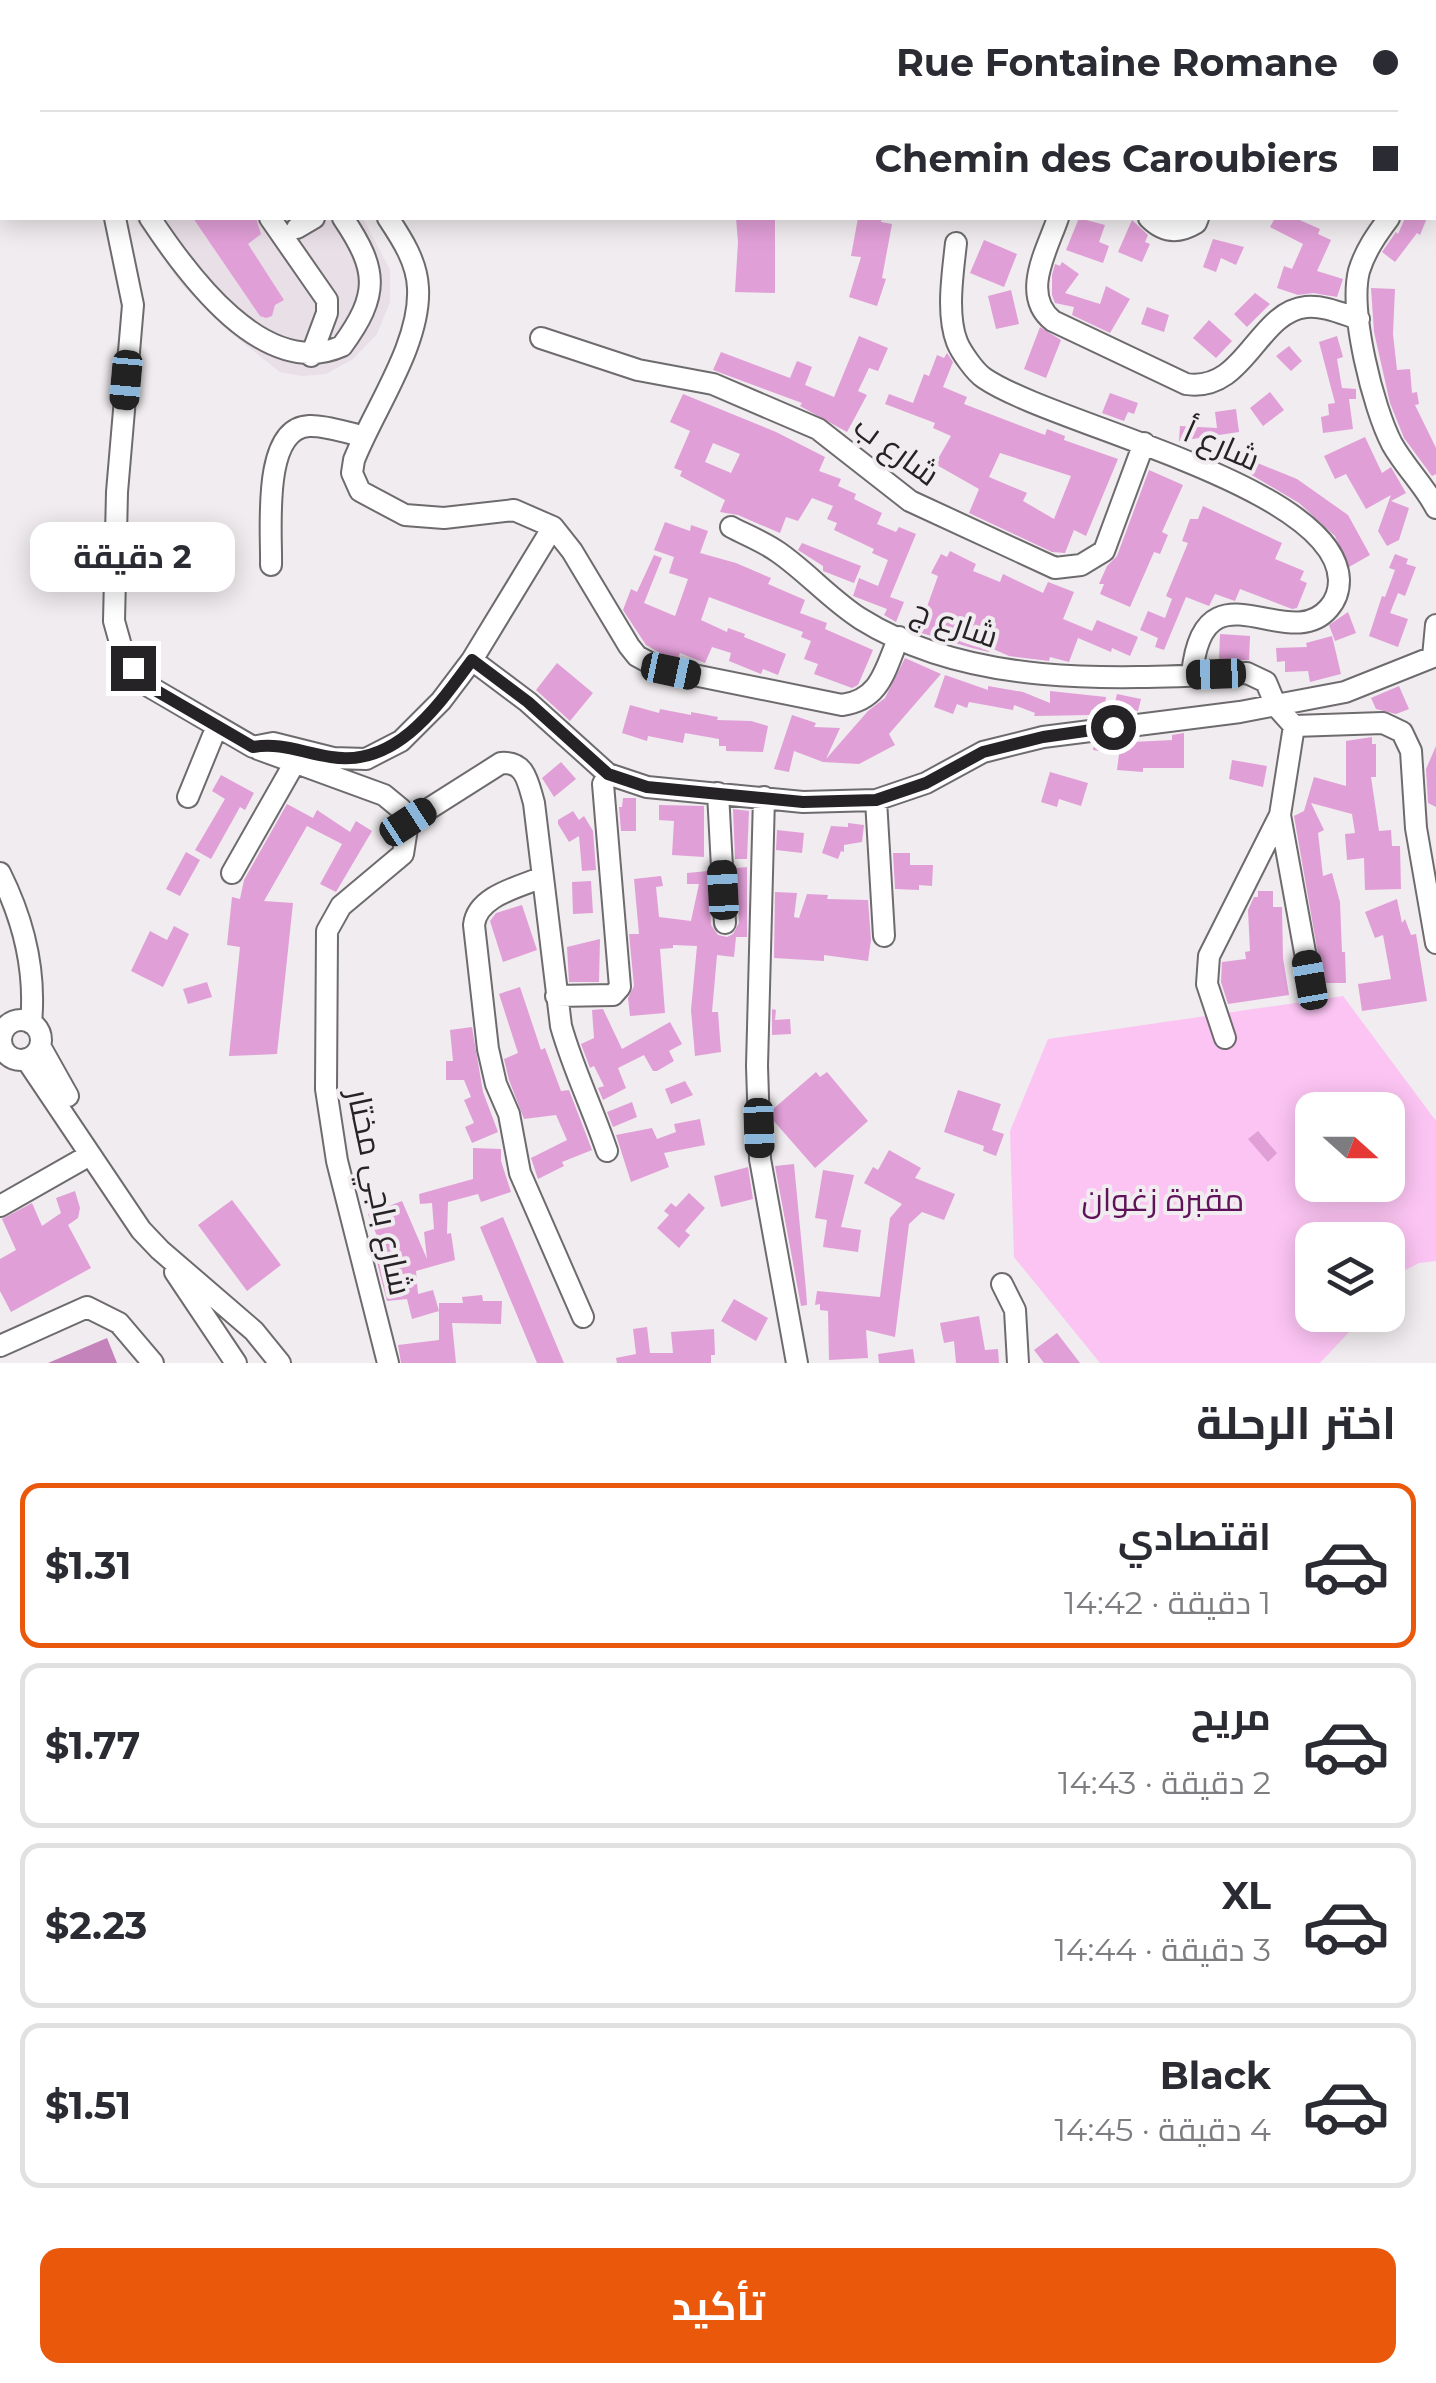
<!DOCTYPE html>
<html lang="ar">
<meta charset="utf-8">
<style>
body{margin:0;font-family:Montserrat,Cairo,sans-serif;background:#f7f7f7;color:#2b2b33;direction:rtl;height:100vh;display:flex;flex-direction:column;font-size:38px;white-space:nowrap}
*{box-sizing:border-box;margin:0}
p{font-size:32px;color:#7c7c81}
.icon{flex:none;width:55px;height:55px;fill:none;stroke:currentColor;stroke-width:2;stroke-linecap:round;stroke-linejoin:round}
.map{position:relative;height:1363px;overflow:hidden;direction:ltr}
.side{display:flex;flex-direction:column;background:#fff;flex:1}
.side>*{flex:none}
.hud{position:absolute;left:0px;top:0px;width:1438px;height:220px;box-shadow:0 5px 25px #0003;direction:rtl;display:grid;align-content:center;height:220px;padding:0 40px;background:#fff}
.needle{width:65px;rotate:111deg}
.controls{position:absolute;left:1295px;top:1092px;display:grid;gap:20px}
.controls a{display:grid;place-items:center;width:110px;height:110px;border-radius:20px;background:#fff;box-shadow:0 5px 25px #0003;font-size:50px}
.end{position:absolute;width:45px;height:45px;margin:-22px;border:12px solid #252325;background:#fff;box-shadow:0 0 0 5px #fff}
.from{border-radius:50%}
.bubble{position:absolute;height:70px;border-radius:20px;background:#fff;box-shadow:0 5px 25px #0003;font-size:32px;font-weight:700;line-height:70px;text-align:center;direction:rtl}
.car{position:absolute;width:30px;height:60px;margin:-30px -15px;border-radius:12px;box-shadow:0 0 8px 2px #0007;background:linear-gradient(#222 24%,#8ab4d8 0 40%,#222 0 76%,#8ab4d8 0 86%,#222 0)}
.hud b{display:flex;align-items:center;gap:35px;height:95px;font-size:38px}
.hud b+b{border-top:2px solid #e1e1e2}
.hud i{width:25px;height:25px;background:#2b2b33}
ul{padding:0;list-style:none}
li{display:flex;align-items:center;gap:30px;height:165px;margin:0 20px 15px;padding:0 20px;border:5px solid #e1e1e2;border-radius:20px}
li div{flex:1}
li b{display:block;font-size:38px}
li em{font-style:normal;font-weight:700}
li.on{border-color:#ea580c}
li>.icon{width:90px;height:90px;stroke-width:1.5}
h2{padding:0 40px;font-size:45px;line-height:120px}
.cta{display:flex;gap:20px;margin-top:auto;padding:20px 40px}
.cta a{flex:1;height:115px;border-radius:20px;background:#ea580c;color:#fff;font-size:40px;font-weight:700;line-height:115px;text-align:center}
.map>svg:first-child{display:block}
.built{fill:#e9dfe7}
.green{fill:#fcc4f3;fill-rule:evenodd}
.water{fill:#c484bb}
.building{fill:#e19fd7;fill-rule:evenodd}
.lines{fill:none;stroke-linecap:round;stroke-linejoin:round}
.minor-casing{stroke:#6e6b6e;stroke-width:24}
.minor{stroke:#fff;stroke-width:20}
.route{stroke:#252325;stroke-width:12}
.labels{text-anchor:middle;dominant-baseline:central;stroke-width:8;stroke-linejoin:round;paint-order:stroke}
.street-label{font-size:32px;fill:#252325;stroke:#f0ecef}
.park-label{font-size:32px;fill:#5f1259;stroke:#f0ecef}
</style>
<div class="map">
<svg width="1436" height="1363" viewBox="0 0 1436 1363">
<rect width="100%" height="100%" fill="#f0ecef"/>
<!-- built -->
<path class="built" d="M134 218H363L390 270V302L377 334 353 359 326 374 302 376 280 372 227 330 182 285Z"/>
<!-- green -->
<path class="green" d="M1343 996 1436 1121V1261L1419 1263 1388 1279V1240H1312V1315H1365L1320 1363H1100L1014 1257 1010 1131 1048 1039ZM1312 1110H1388V1185H1312Z"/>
<!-- water -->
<path class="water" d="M107 1338 117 1363H48Z"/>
<!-- building -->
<path class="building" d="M193 218H256L261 234 248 244 284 300 275 305 272 316 266 318 260 316Z
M736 218H775V293L735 292 738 242Z
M858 218H882L881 222 892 224 882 278 886 279 877 306 849 297 861 257 851 256Z
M1079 218 1105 225 1099 242 1109 246 1103 263 1066 250Z
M1275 218H1295L1320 229 1318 234 1331 240 1317 271 1343 279 1337 297 1313 293 1298 295 1277 288 1284 266 1292 269 1303 244 1270 227Z
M1405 218H1427L1420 235 1417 233 1395 262 1382 252 1396 232 1398 234Z
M1132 220 1148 235 1145 242 1150 244 1142 262 1118 252Z
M1213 239 1244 247 1236 265 1221 258 1216 272 1203 267Z
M984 240 1017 254 1004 287 970 273Z
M1062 262 1079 274 1065 293 1100 304 1106 286 1130 299 1110 333 1072 315 1074 307 1055 303 1052 295V275L1055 264 1060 266Z
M1371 288 1395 289 1393 334 1397 370 1410 369 1412 393 1417 392 1419 404 1415 405 1436 448V474L1432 476 1404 438 1390 403 1374 332Z
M1011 290 1019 324 996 329 988 296Z
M1255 293 1270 304 1247 327 1234 314Z
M1147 307 1169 315 1164 332 1141 324Z
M1209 320 1232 341 1216 358 1193 338Z
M1040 327 1061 340 1046 378 1024 369Z
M859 336 888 348 878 371 869 368 858 391 867 395 847 432 800 406 802 403 713 370 721 352 790 378 797 361 812 367 805 385 834 397Z
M1337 336 1343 357 1337 359 1342 388 1356 389V399H1349L1353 429 1323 433 1321 417 1329 415 1328 404 1335 403 1319 342Z
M1289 346 1302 361 1291 371 1276 356Z
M947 353 953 362 943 387 967 397 964 404 1045 435 1047 429 1065 436 1064 440 1118 459 1086 536 1074 530 1065 553 1052 552 969 513 979 489 935 464 951 436 933 428 935 423 885 404 889 394 913 403 924 374 929 376 937 355 944 358ZM1000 453 1071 476 1054 519 1023 501 1027 493 989 477Z
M1270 392 1284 410 1263 426 1250 408Z
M1110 393 1138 403 1134 414 1128 412 1124 421 1102 413Z
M683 394 776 432 825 457 819 471 841 479 838 486 856 494 854 499 882 513 877 524 896 532 899 527 916 534 890 597 904 602 896 622 884 615 887 609 853 596 859 578 878 586 888 560 872 553 874 549 834 530 837 523 827 519 833 506 812 498 798 521 786 517 780 533 738 515 720 512 725 500 680 476 682 471 674 468 690 431 670 422ZM713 443 740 454 731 473 705 462Z
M1236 409 1239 432 1179 441 1180 426 1217 428 1215 412Z
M1365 437 1382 473 1391 467 1406 493 1391 501 1409 508 1399 540 1387 546 1378 531 1391 495 1366 509 1346 474 1335 479 1324 456Z
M1255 462 1297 479 1348 515 1370 555 1349 567 1335 536 1299 503 1250 474Z
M1149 470 1183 485 1162 532 1168 535 1160 554 1154 552 1130 607 1100 594 1104 584H1099L1107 566 1117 556Z
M1203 506 1282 543 1275 559 1304 571 1300 580 1307 583 1297 608 1292 609 1240 589 1235 601 1215 594 1209 606 1186 597 1164 650 1155 647 1158 638 1140 630 1148 611 1165 618 1172 599 1166 596 1188 543 1182 541 1190 519H1198Z
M665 522 690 531 691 525 708 531 700 553 736 563 771 578 768 584 805 600 800 613 827 623 825 629 873 650 858 685 852 688 814 674 818 664 804 659 811 641 801 637 803 632 709 597 701 620 727 632 728 628 745 634 744 637 786 654 778 675 763 669 761 674 729 661 731 653 712 647 705 663 680 653 678 658 664 655 646 645 623 610 631 589 637 592 654 555 662 558 644 603 675 616 688 579 669 573 674 557 654 550Z
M802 543 861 566 854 583 823 571V566L798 550Z
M950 551 976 564 973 571 1000 582 1003 574 1043 593 1048 582 1074 592 1063 619 1092 631 1097 620 1138 637 1130 656 1112 648 1111 652 1078 638 1069 662 1050 657 1049 661 1009 656 991 648 989 652 972 648 918 632 938 576 931 573 941 554 947 557Z
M1395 554 1408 559 1406 564 1416 567 1405 596 1398 593 1390 613 1408 619 1398 647 1369 636 1382 596 1385 597 1395 570 1389 568Z
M1348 612 1356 633 1335 641 1329 625Z
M1220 634 1250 636 1249 660 1219 661Z
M1332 636 1341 674 1310 682 1308 671 1285 672V661L1277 662 1276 648 1307 647 1306 643Z
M905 658 941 674 889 734 895 745 859 764 823 762 794 751 789 772 774 769 792 715 816 723 814 727 840 728 826 759 868 711 885 698Z
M557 663 593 693 570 721 536 690Z
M945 675 988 690V686L1023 692 1050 703V691L1106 697 1104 712 1091 710V715L1034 716 1035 713 1014 705 1013 710 969 702 967 708 957 704 953 714 934 707Z
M1399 686 1409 709 1396 714 1376 709 1371 698Z
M1117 694 1141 699 1138 711 1114 706Z
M630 705 659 713 660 709 691 715V712L718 717 717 720 751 721 768 726 763 752 726 751V746H719V739L685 733 683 743 648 736 647 741 622 733Z
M1184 733V768H1143V772L1117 770 1119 754 1093 750 1094 744 1172 740V735Z
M1372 737V744H1376V777H1371L1379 831 1391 830 1392 846H1400L1401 889 1365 890 1364 858 1347 860 1345 834 1355 833 1352 814 1311 803 1324 830 1318 833 1323 876 1332 873 1340 902 1342 952H1345L1346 983H1323L1294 816 1304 811 1314 777 1346 786V741Z
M1436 746V807L1428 803 1426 769Z
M1232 760 1267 766 1263 787 1229 779Z
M561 762 576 779 554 797 542 778Z
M1050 772 1088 783 1081 806 1059 799 1057 807 1041 802Z
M221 775 254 793 245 810 240 807 211 859 195 850 225 799 212 791Z
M623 798H636V831H621L619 807H622Z
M287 804 313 818 317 810 350 832 356 821 372 831 336 892 320 884 342 844 307 826 264 901 293 903 277 1054 229 1056 240 947 227 945 232 897 240 899 244 880Z
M659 805 704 806V857L672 855 674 821 659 820Z
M733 809 749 811 747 859H735Z
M573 811 579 820 584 816 593 831 596 870 582 871 579 836 569 842 558 824V820Z
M848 823 864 825 862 842 844 845V852L841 851 838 859 822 853 831 826 848 827Z
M777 830 804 833 802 853 776 850Z
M186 852 200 860 180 896 166 889Z
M893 853H910V865H933L932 886 919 885V890L895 889Z
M747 867V937H736L734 957 717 955 712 1012H718L721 1052 695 1056 691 1010 697 946 673 945V948L660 949 665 1013 630 1016 628 998 634 986 629 934H639L634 879 661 876 663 886 656 887 659 917 691 921 699 884H687V873L708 871 711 925 718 935 727 937 733 934 739 923 736 868Z
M591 881 593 913 573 914 572 882Z
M1258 891H1273V907H1282L1283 958 1289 995 1228 1004 1221 982 1222 962 1246 959 1245 952 1250 951 1248 910 1254 897H1258Z
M775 892 797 893 794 917 799 918 807 894 828 895 827 899 868 900 871 940 868 961 824 955V961L774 958Z
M1397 899 1402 923 1405 919 1411 935 1416 934 1427 1001 1362 1011 1358 984 1391 979 1383 935 1375 938 1365 912Z
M522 905 537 950 503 962 490 921 496 913Z
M174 926 189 934 163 987 131 971 150 931 167 940Z
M600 939 599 982H569L567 947Z
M207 982 212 997 188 1004 183 989Z
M520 987 541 1050 545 1048 561 1091 569 1090 592 1150 562 1162 564 1166 538 1179 531 1158 567 1140 556 1115 524 1119 509 1080 504 1059 518 1053 499 994Z
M603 1009 622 1049 670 1022 682 1044 669 1051 674 1061 657 1071H653L644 1055 618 1068 626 1088 603 1100 598 1088 604 1086 594 1066 590 1068 581 1044 594 1038 592 1010Z
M772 1009 776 1010 775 1020 790 1019 791 1034 772 1035Z
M472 1027 483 1092 498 1132 472 1143 465 1127 474 1123 464 1100 471 1097 464 1080H446V1061H453L450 1030Z
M816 1072 820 1077 827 1072 868 1121 815 1168 772 1119V1110Z
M685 1081 693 1095 671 1104 665 1089Z
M958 1090 1001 1104 992 1130 1004 1134 996 1156 983 1151 984 1146 944 1132Z
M632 1102 637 1117 613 1127 607 1112Z
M700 1119 705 1145 664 1153 669 1167 631 1182 616 1135 652 1128 657 1139 676 1132 674 1124Z
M1258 1131 1277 1153 1268 1162 1248 1139Z
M473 1148 501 1149V1161L511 1192 481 1202 478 1194 448 1202 447 1234 451 1233 455 1260 416 1271 418 1294 433 1290 439 1311 412 1319 407 1299 387 1301 372 1243 379 1241 368 1214 402 1201 427 1259 424 1232 434 1229 432 1203 420 1204 419 1194 473 1179Z
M889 1150 921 1168 915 1178 955 1194 944 1220 922 1212 909 1224 895 1337 866 1330 868 1358 829 1360 828 1311 820 1310V1304L815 1305 817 1291 880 1297 890 1218 902 1204 864 1183 873 1167 878 1170Z
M794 1164 806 1290 807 1305 801 1306 775 1166Z
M748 1167 753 1199 721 1207 714 1176Z
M823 1170 854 1175 841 1227 861 1230 858 1252 823 1247 827 1220 815 1218Z
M75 1191 80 1208 78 1218 68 1225 91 1268 11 1312 0 1291V1259L16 1250 2 1219 32 1203 42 1226 61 1213 56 1198Z
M689 1193 705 1208 685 1231 690 1235 679 1248 657 1228 669 1215 664 1211 671 1203 676 1207Z
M232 1200 281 1265 247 1291 198 1225Z
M503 1217 564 1363H537L480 1227Z
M482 1295 483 1301H502L501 1324 452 1323 456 1363H401L398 1345 439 1340V1303H463L462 1297Z
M734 1299 768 1318 756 1341 721 1321Z
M979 1316 985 1350 998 1349 999 1363H956L954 1341 944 1343 940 1323Z
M647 1327 650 1353H673L671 1332 714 1329 715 1355H711V1363H617L616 1358 636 1354 633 1329Z
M1057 1333 1080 1363H1044L1034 1350Z
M913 1349 915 1363H879L878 1354Z"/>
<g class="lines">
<!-- minor casing -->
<g class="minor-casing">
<path id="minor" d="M120 0 122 2
M294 2 295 0
M422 2 431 0
M557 2 559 0
M1133 2 1134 0
M1209 2 1210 0
M1291 2 1292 0
M1403 2 1404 0
M0 52 2 55
M115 218 133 305 117 492 114 621 121 646 133 668 150 687 253 747 273 743 333 758 366 759 401 741 441 701 472 660 553 527
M150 218C187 274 264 381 342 346 380 294 378 270 343 218
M270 218 327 300V313L311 356
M388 218C402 239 417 262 418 288 421 344 374 409 354 460L352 473 360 491 405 515 444 518 514 510 553 527 572 551 629 646 637 656 659 668 842 705C881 700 885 669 899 637
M1058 218C1047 250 1020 295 1053 321L1186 384C1245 393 1257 312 1306 307 1323 305 1343 314 1359 319
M1149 218C1163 232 1178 234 1196 223L1198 218
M1389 218C1377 234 1365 251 1359 271 1349 311 1373 408 1392 444 1405 467 1424 485 1436 508
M297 228 314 218
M956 243C953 272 946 314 957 342 961 352 975 372 984 378 1052 425 1336 485 1339 580 1339 590 1336 600 1329 608 1288 657 1203 557 1192 675
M541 338 638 370 713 384 818 429 910 501 1055 568 1081 565 1104 551 1144 443
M731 527C746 535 764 542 778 552 807 572 831 600 861 619 973 689 1121 679 1247 673L1266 682 1276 706 1294 726 1383 723 1402 732 1411 751 1416 828 1436 943
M271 565C272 533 261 428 309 426 325 425 347 433 363 436
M1433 657 1436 625
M472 660 528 702 608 774 647 787 803 802 876 800 926 783 983 752 1043 737 1240 712 1345 692 1433 657
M258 749 384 795 401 809 408 822 403 854 341 906 327 931 326 1089 337 1161 388 1363
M718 793 725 923
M188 797 217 726
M764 797 757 1066 760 1159 797 1363
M876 800 884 936
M1280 815 1310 980
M408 822 501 763C526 761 528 783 534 803L561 1026C573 1069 593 1109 607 1151
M0 873C23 919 36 971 31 1023
M232 873 294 764
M543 877C519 887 477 896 474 925L488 1049 496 1084 509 1114 520 1173 583 1317
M556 996 613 995 620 987 603 784 608 774
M1 1040a20 20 0 1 1 40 0a20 20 0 1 1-40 0Z
M1225 1038 1207 984 1209 956 1280 815 1294 726
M40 1046 68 1096
M26 1059 141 1230 160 1250 254 1331 280 1363
M0 1206 88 1156
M175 1272 236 1363
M1002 1284 1015 1310 1018 1363
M0 1346 87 1307 119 1323 153 1363"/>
</g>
<!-- minor -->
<use href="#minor" class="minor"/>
</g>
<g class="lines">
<!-- route -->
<path class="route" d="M133 668 150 687 253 747C281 742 303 753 331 757 396 768 438 706 472 660L528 702 608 774 647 787 803 802 876 800 926 783 983 752 1043 737 1113 727"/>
</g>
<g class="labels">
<!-- street labels -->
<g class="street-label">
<text transform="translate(1222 445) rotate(24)">شارع أ</text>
<text transform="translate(897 450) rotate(36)">شارع ب</text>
<text transform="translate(955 623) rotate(19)">شارع ج</text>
<text transform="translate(380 1192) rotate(78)">شارع باجي مختار</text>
</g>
<!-- park labels -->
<g class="park-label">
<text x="1163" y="1199">مقبرة زغوان</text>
</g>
</g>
</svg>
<div class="controls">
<a><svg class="needle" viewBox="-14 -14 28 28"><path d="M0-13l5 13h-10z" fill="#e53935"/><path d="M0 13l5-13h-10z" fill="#7c7c81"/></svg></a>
<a><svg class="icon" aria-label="layers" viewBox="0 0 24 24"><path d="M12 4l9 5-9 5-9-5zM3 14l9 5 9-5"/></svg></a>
</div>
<i class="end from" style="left:1113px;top:727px"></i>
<i class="end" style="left:133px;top:668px"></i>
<div class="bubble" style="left:30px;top:522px;width:205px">2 دقيقة</div>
<i class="car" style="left:126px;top:380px;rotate:185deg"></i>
<i class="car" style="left:671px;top:671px;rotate:102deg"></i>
<i class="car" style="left:1216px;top:674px;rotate:268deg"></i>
<i class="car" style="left:408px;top:822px;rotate:57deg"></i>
<i class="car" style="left:723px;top:890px;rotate:357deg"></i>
<i class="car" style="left:1310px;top:980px;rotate:350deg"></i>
<i class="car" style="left:759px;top:1128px;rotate:178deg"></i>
<div class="hud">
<b><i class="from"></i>Rue Fontaine Romane</b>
<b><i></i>Chemin des Caroubiers</b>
</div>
</div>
<section class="side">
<h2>اختر الرحلة</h2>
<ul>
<li class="on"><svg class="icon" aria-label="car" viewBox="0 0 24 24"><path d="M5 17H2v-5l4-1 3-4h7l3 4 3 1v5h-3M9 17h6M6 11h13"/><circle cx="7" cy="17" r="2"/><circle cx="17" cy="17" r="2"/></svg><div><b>اقتصادي</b><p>1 دقيقة · 14:42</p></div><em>$1.31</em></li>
<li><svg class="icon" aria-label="car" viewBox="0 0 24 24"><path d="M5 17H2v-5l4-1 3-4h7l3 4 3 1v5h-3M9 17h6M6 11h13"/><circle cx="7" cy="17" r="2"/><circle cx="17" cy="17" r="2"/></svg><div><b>مريح</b><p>2 دقيقة · 14:43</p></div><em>$1.77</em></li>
<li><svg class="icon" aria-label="car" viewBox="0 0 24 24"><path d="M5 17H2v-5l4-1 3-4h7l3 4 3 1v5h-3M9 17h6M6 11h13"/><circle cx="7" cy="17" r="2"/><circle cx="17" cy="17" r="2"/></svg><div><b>XL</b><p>3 دقيقة · 14:44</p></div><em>$2.23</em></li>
<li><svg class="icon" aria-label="car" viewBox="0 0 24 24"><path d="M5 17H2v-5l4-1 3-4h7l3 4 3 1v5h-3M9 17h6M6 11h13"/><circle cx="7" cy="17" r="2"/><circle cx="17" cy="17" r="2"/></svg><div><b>Black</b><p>4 دقيقة · 14:45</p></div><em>$1.51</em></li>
</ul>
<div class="cta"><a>تأكيد</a></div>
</section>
